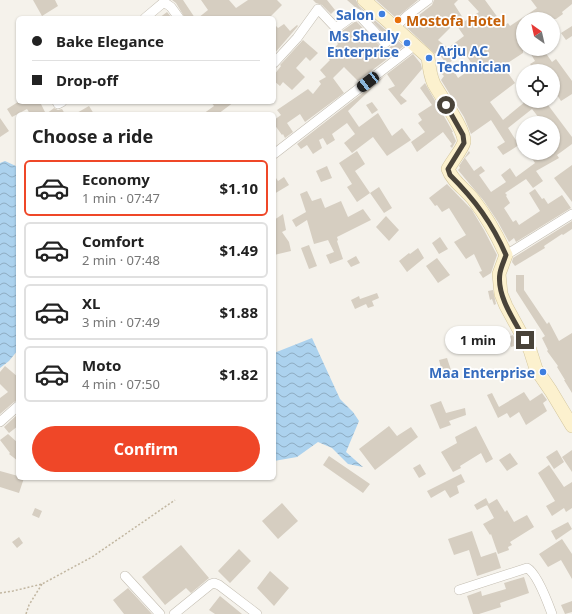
<!DOCTYPE html>
<meta charset="utf-8">
<style>
body{margin:0;font-family:"Noto Sans",sans-serif;background:#f6f6f6;color:#222;height:100vh;display:flex;flex-direction:column;font-size:15px;white-space:nowrap}
*{box-sizing:border-box;margin:0}
p{font-size:13px;color:#767676}
.icon{flex:none;width:22px;height:22px;fill:none;stroke:currentColor;stroke-width:2;stroke-linecap:round;stroke-linejoin:round}
.map{position:relative;flex:1;overflow:hidden}
.drawer{position:absolute;left:16px;top:112px;width:260px;height:368px;display:flex;flex-direction:column;background:#fff;border-radius:6px;box-shadow:0 1px 3px #0004}
.drawer>*{flex:none}
.hud{position:absolute;left:16px;top:16px;width:260px;height:88px;border-radius:6px;box-shadow:0 1px 3px #0004;display:grid;align-content:center;height:88px;padding:0 16px;background:#fff}
.needle{width:26px;rotate:326deg}
.controls{position:absolute;left:516px;top:12px;display:grid;gap:8px}
.controls a{display:grid;place-items:center;width:44px;height:44px;border-radius:50%;background:#fff;box-shadow:0 1px 3px #0004;font-size:20px}
.end{position:absolute;width:18px;height:18px;margin:-9px;border:5px solid #494339;background:#fff;box-shadow:0 0 0 2px #fff}
.from{border-radius:50%}
.bubble{position:absolute;height:28px;border-radius:14px;background:#fff;box-shadow:0 1px 3px #0004;font-size:13px;font-weight:700;line-height:28px;text-align:center}
.car{position:absolute;width:12px;height:24px;margin:-12px -6px;border-radius:5px;box-shadow:0 0 3px 1px #0007;background:linear-gradient(#222 24%,#8ab4d8 0 40%,#222 0 76%,#8ab4d8 0 86%,#222 0)}
.hud b{display:flex;align-items:center;gap:14px;height:38px;font-size:15px}
.hud b+b{border-top:1px solid #e0e0e0}
.hud i{width:10px;height:10px;background:#222}
ul{padding:0;list-style:none}
li{display:flex;align-items:center;gap:12px;height:56px;margin:0 8px 6px;padding:0 8px;border:2px solid #e0e0e0;border-radius:6px}
li div{flex:1}
li b{display:block;font-size:15px}
li em{font-style:normal;font-weight:700}
li.active{border-color:#ef4728}
li>.icon{width:36px;height:36px;stroke-width:1.5}
h2{padding:0 16px;font-size:18px;line-height:48px}
.action{display:flex;gap:8px;margin-top:auto;padding:8px 16px}
.action a{flex:1;height:46px;border-radius:24px;background:#ef4728;color:#fff;font-size:16px;font-weight:700;line-height:46px;text-align:center}
.map>svg:first-child{display:block}
.water{fill:url(#water-waves)}
.building{fill:#d6cec1;fill-rule:evenodd}
.lines{fill:none;stroke-linecap:round;stroke-linejoin:round}
.street-casing{stroke:#c3bdb1;stroke-width:10}
.secondary-casing{stroke:#d2c59d;stroke-width:14}
.path{stroke:#c1b6a0;stroke-width:1.5;stroke-dasharray:2 2;stroke-linecap:butt}
.street{stroke:#fff;stroke-width:9}
.secondary{stroke:#fcf1ce;stroke-width:13}
.route{stroke:#494339;stroke-width:5}
.shop-dot{fill:#3f7fe0;stroke:#fff;stroke-width:1.5}
.food-dot{fill:#e8710a;stroke:#fff;stroke-width:1.5}
.labels{text-anchor:middle;dominant-baseline:central;stroke-width:3.5;stroke-linejoin:round;paint-order:stroke}
.shop-label{font-size:14px;font-weight:bold;fill:#366cbe;stroke:#fff;text-anchor:end}
.food-label{font-size:14px;font-weight:bold;fill:#c56008;stroke:#fff;text-anchor:start}
</style>
<div class="map">
<svg width="572" height="614" viewBox="0 0 572 614">
<defs>
<pattern id="water-waves" width="16" height="10" patternUnits="userSpaceOnUse"><rect width="16" height="10" fill="#acd2ee"/><path d="M0 5q4-4 8 0t8 0" fill="none" stroke="#8eacc2"/></pattern>
</defs>
<rect width="100%" height="100%" fill="#f5f2eb"/>
<!-- water -->
<path class="water" d="M5 161 18 167V350L9 361 0 368V163Z
M312 338 340 399 353 412 359 421 346 452 363 467 348 464 332 448 318 442 297 457 274 461V353Z"/>
<!-- building -->
<path class="building" d="M33 0H55L58 6 42 16Z
M172 0H183L195 18H185L176 3Z
M201 0H229L236 8 248 0H277L282 5 269 18H198L208 10Z
M313 0H327L335 10 331 14 322 5 316 3Z
M347 0H356L359 6 388 32 385 35 361 9 355 7Z
M376 0H418L396 18Z
M434 0H458L454 4 465 21 479 12 468 0H485L504 26 508 23 510 26 537 8 531 0H572V4L562 12 563 14 556 19H547L544 15 538 19H523V53L503 66 515 83 490 102 503 120 526 101H545L572 137V144L557 155 559 158 536 171 543 181 533 188 526 179 505 193 507 195 506 196 510 203 504 208 513 222 516 220 519 225 540 211 529 193 535 189 542 199 544 198 548 204 562 195 571 208 516 242 514 238 509 242 498 222 484 201 458 170 460 168 459 166 469 151 470 153 465 158 474 171 481 166 485 171 479 175 491 192 506 182 501 175 510 168 516 177 535 163 531 157 539 153H553V123H543L532 109 508 128 519 145 503 155 497 147 505 142 491 120 471 134 464 117 441 80 444 76 438 70 445 62 437 51 435 54 405 26 432 5ZM455 23 464 36 448 48 438 40ZM464 52 474 67 458 78 449 63Z
M167 12 172 18H159Z
M356 21 383 49 389 48 397 40 404 46 358 81 344 67 333 78 344 93 305 122 300 114 287 123 293 132 285 138 283 134 282 135 274 124V120L281 115 277 110 308 89 313 94 321 84 319 81 326 77 320 70 330 60 326 57 338 44 331 35 333 33H339Z
M274 24 278 28 284 24 290 31 297 25 298 26 274 54Z
M572 26V36L566 40 561 33Z
M303 40 318 53 310 61 306 57 296 68 305 77 292 90 283 82 280 86 274 81V75L281 66 280 65Z
M528 49H543L552 62 556 59 572 81V94L561 101 553 89V71H535L530 64 535 61Z
M413 54 421 64 422 69 400 95 407 101 401 105 388 89 395 86 387 74Z
M387 74 348 111 359 127 378 113 392 136 402 128 411 140 387 156 373 137 352 153 344 143 355 134 347 123 332 134 335 140 327 145 323 138 319 140 322 148 313 154 307 145 301 149 297 144Z
M425 83 453 132H452L456 141 452 148 450 146 452 144 443 132 417 152 411 142 425 132 418 123 422 120 418 114 432 105 420 88Z
M18 102H40L46 114 54 108 58 110 62 109 65 114H30L27 109 12 117 7 109Z
M211 102H234L218 114H203L214 106Z
M372 102 378 110 372 114 366 105Z
M89 106 94 114H75Z
M0 118 9 131 0 137Z
M357 151 365 164 355 171 370 193 357 202 347 187 352 184 339 163Z
M572 165V202L554 178Z
M327 166 332 178 321 182 316 171Z
M274 175 278 181 284 177 289 185 274 194Z
M447 184 472 210 484 230 497 255 491 273 483 278 479 272 482 271 474 254 466 259 454 242 466 235 449 208 442 212 437 205 435 206 429 198Z
M379 187 392 208 384 213 370 193Z
M307 191 312 201 321 198 325 208 341 201 348 217 363 209 371 220 337 237 338 240 337 241 343 259 330 264 326 255 334 252 328 240 314 244 307 220 296 227 292 220 306 212 300 194Z
M283 214 286 230 282 232 289 242 291 251 274 255V220Z
M386 216 399 230 389 241 376 227Z
M572 221V229L563 235 562 234 544 246 545 248 515 266 512 262 513 258Z
M440 237 448 249 439 254 432 243Z
M309 245 317 266 309 269 301 248Z
M418 248 424 258 407 272 399 261 409 253 410 254Z
M356 256 360 263 351 267 347 261Z
M437 258 450 275 438 283 426 266Z
M516 275H524V290L547 324 549 322 559 341 572 333V393L564 380H565L557 367 558 366 547 351 548 350 542 338 545 336 516 291Z
M493 290 496 304 494 305 492 299 490 300 488 291Z
M377 293 379 298 372 301 374 306 368 308 366 304 355 309 351 300 359 296 360 299Z
M513 335 518 345 511 347 508 337Z
M447 358 452 373 443 375 439 360Z
M5 366 18 377V400L14 402 0 414V398L8 392 0 384V372Z
M524 392 530 401 542 393 547 400 543 403 547 411 526 425 519 412 510 418 507 413 498 418 487 395 492 393 499 407Z
M441 401 446 413 465 408 466 415 449 421 451 425 440 429 430 405Z
M18 414V426L9 433 4 427Z
M389 426 397 436 411 427 418 437 375 470 359 449Z
M476 426 493 459 486 463 481 453 460 466 461 468 453 472 441 452 457 443 455 437Z
M8 434 18 443V461L9 454 10 453 0 440Z
M557 450 564 462 554 469 546 457Z
M572 450V472L562 457Z
M510 453 518 464 507 471 499 460Z
M329 456 370 484 363 493 323 465Z
M420 464 426 474 419 478 413 468Z
M549 465 564 487 572 482V508L566 512 564 508 552 516 546 506 555 501 538 473Z
M0 471 18 476V478H24L19 493 0 487Z
M461 474 465 482 457 486 459 493 450 498 445 490 431 498 427 491Z
M486 498 489 504 477 510 474 505Z
M497 499 505 512 507 510 514 522 527 515 534 527 510 542 512 545 508 547 509 550 498 554 491 534 490 535 483 524 494 518 487 505Z
M282 503 298 521 278 539 262 521Z
M35 508 42 511 39 518 32 515Z
M568 522 572 529 556 540 551 531Z
M472 531 481 557 496 552 501 568 477 576 469 550 454 555 448 539Z
M19 537 23 543 17 548 12 542Z
M562 539 572 554V579L561 560 548 567 539 554Z
M181 545 209 578 191 593 186 588 165 605 142 577Z
M239 549 251 561 230 583 218 571Z
M270 571 289 588 274 606 257 588Z
M524 577 529 593 500 603 501 607 479 614H473L467 596 481 591 482 596 506 589 504 583Z
M128 588 152 614H124L113 600Z
M220 596 242 614H215L209 610Z
M572 601V612L565 614 561 605Z"/>
<g class="lines">
<!-- street casing -->
<g class="street-casing">
<path id="street" d="M145 18 164 2 171 7 179 18
M395 27 408 15 428 0
M274 63 297 38 318 9 336 28 357 13 385 43 399 31
M57 102 58 104 62 102
M274 154 415 45
M506 255 572 214
M0 422 18 406
M125 576 160 614
M459 590 527 568C537 573 548 603 552 614
M174 614 211 584 214 583 219 585 257 614"/>
</g>
<!-- secondary casing -->
<g class="secondary-casing">
<path id="secondary" d="M364 0 428 57C429 66 430 76 434 84 441 97 465 129 464 142 463 148 451 163 448 169 452 181 465 189 473 199 487 217 497 235 506 255L499 274 501 294 506 306 530 350 536 369 551 391 572 426"/>
</g>
<!-- path -->
<path class="path" d="M0 593 13 591 42 584 92 557 175 500
M26 614 29 605 42 584"/>
<!-- street -->
<use href="#street" class="street"/>
<!-- secondary -->
<use href="#secondary" class="secondary"/>
</g>
<g class="lines">
<!-- route -->
<path class="route" d="M446 105 463 135 464 143 448 169 450 175C475 200 492 223 506 255 504 261 501 267 500 273 496 295 515 322 525 340"/>
</g>
<!-- markers -->
<g class="shop-dot">
<circle cx="382" cy="14" r="4"/>
<circle cx="407" cy="43" r="4"/>
<circle cx="429" cy="58" r="4"/>
<circle cx="543" cy="372" r="4"/>
</g>
<circle class="food-dot" cx="398" cy="20" r="4"/>
<g class="labels">
<!-- shop labels -->
<g class="shop-label">
<text x="374" y="14">Salon</text>
<text x="399" y="35">Ms Sheuly<tspan x="399" dy="16">Enterprise</tspan></text>
<text x="437" y="50" text-anchor="start">Arju AC<tspan x="437" dy="16">Technician</tspan></text>
<text x="535" y="372">Maa Enterprise</text>
</g>
<!-- food labels -->
<g class="food-label">
<text x="406" y="20">Mostofa Hotel</text>
</g>
</g>
</svg>
<div class="controls">
<a><svg class="needle" viewBox="-14 -14 28 28"><path d="M0-13l5 13h-10z" fill="#e53935"/><path d="M0 13l5-13h-10z" fill="#767676"/></svg></a>
<a><svg class="icon" aria-label="locate" viewBox="0 0 24 24"><circle cx="12" cy="12" r="6"/><path d="M12 2v4M12 18v4M2 12h4M18 12h4"/></svg></a>
<a><svg class="icon" aria-label="layers" viewBox="0 0 24 24"><path d="M12 4l9 5-9 5-9-5zM3 14l9 5 9-5"/></svg></a>
</div>
<i class="end from" style="left:446px;top:105px"></i>
<i class="end" style="left:525px;top:340px"></i>
<div class="bubble" style="left:445px;top:326px;width:66px">1 min</div>
<i class="car" style="left:368px;top:82px;rotate:232deg"></i>
<div class="hud">
<b><i class="from"></i>Bake Elegance</b>
<b><i></i>Drop-off</b>
</div>
<section class="drawer">
<h2>Choose a ride</h2>
<ul>
<li class="active"><svg class="icon" aria-label="car" viewBox="0 0 24 24"><path d="M5 17H2v-5l4-1 3-4h7l3 4 3 1v5h-3M9 17h6M6 11h13"/><circle cx="7" cy="17" r="2"/><circle cx="17" cy="17" r="2"/></svg><div><b>Economy</b><p>1 min · 07:47</p></div><em>$1.10</em></li>
<li><svg class="icon" aria-label="car" viewBox="0 0 24 24"><path d="M5 17H2v-5l4-1 3-4h7l3 4 3 1v5h-3M9 17h6M6 11h13"/><circle cx="7" cy="17" r="2"/><circle cx="17" cy="17" r="2"/></svg><div><b>Comfort</b><p>2 min · 07:48</p></div><em>$1.49</em></li>
<li><svg class="icon" aria-label="car" viewBox="0 0 24 24"><path d="M5 17H2v-5l4-1 3-4h7l3 4 3 1v5h-3M9 17h6M6 11h13"/><circle cx="7" cy="17" r="2"/><circle cx="17" cy="17" r="2"/></svg><div><b>XL</b><p>3 min · 07:49</p></div><em>$1.88</em></li>
<li><svg class="icon" aria-label="car" viewBox="0 0 24 24"><path d="M5 17H2v-5l4-1 3-4h7l3 4 3 1v5h-3M9 17h6M6 11h13"/><circle cx="7" cy="17" r="2"/><circle cx="17" cy="17" r="2"/></svg><div><b>Moto</b><p>4 min · 07:50</p></div><em>$1.82</em></li>
</ul>
<div class="action"><a>Confirm</a></div>
</section>
</div>
